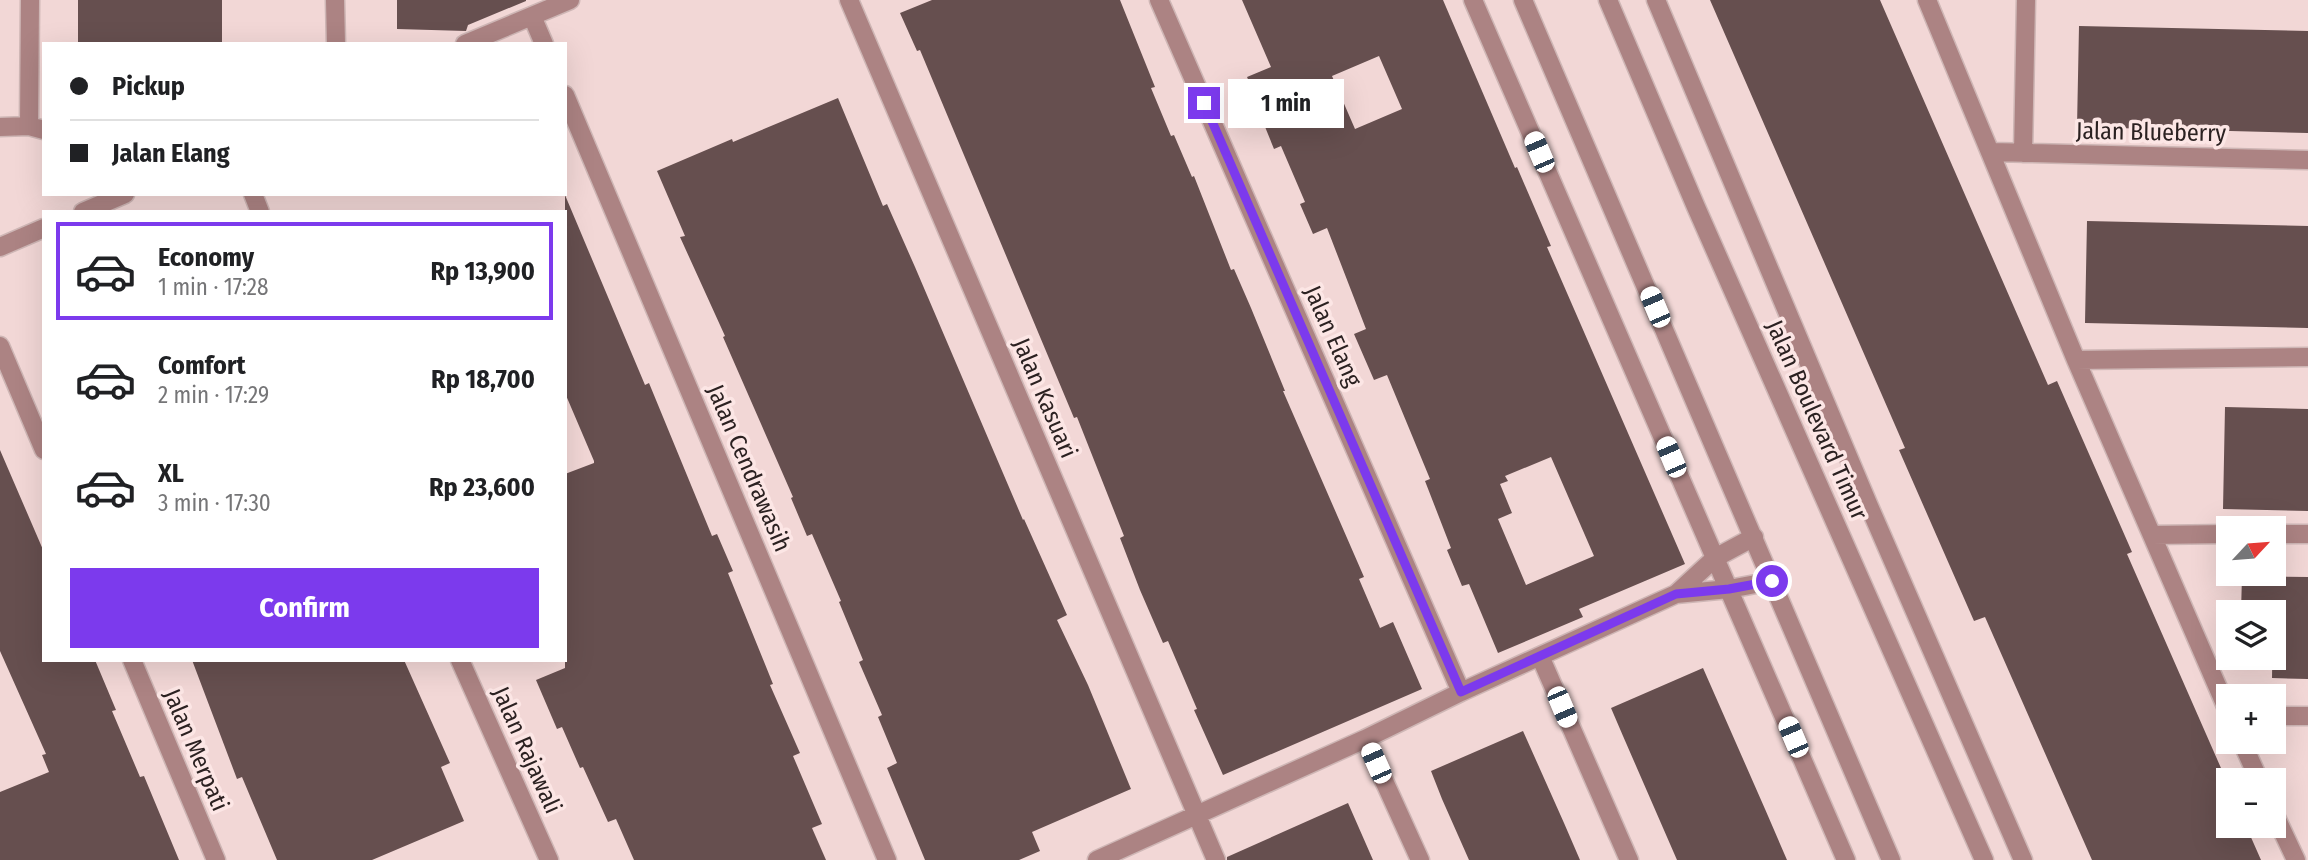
<!DOCTYPE html>
<meta charset="utf-8">
<style>
body{margin:0;font-family:"Fira Sans Condensed",sans-serif;background:#f2f2f2;color:#202124;height:100vh;display:flex;flex-direction:column;font-size:26px;white-space:nowrap}
*{box-sizing:border-box;margin:0}
p{font-size:23px;color:#757577}
.icon{flex:none;width:38px;height:38px;fill:none;stroke:currentColor;stroke-width:2;stroke-linecap:round;stroke-linejoin:round}
.map{position:relative;flex:1;overflow:hidden}
.panel{position:absolute;left:42px;top:210px;width:525px;height:452px;display:flex;flex-direction:column;background:#fff;border-radius:0px;box-shadow:0 7px 28px #0002}
.panel>*{flex:none}
.top-card{position:absolute;left:42px;top:42px;width:525px;height:154px;border-radius:0px;box-shadow:0 7px 28px #0002;display:grid;align-content:center;height:154px;padding:0 28px;background:#fff}
.needle{width:46px;rotate:64deg}
.buttons{position:absolute;left:2216px;top:516px;display:grid;gap:14px}
.buttons a{display:grid;place-items:center;width:70px;height:70px;border-radius:0px;background:#fff;box-shadow:0 7px 28px #0002;font-size:35px}
.end{position:absolute;width:32px;height:32px;margin:-16px;border:9px solid #7c3aed;background:#fff;box-shadow:0 0 0 4px #fff}
.from{border-radius:50%}
.bubble{position:absolute;height:49px;border-radius:0px;background:#fff;box-shadow:0 7px 28px #0002;font-size:23px;font-weight:700;line-height:49px;text-align:center}
.car{position:absolute;width:21px;height:42px;margin:-21px -10px;border-radius:9px;box-shadow:0 0 5px 2px #0007;background:linear-gradient(#fff 24%,#345 0 40%,#fff 0 76%,#345 0 86%,#fff 0)}
.top-card b{display:flex;align-items:center;gap:24px;height:66px;font-size:26px}
.top-card b+b{border-top:2px solid #e0e0e0}
.top-card i{width:18px;height:18px;background:#202124}
ul{padding:12px 0 0;list-style:none}
li{display:flex;align-items:center;gap:21px;height:98px;margin:0 14px 10px;padding:0 14px;border:4px solid transparent;border-radius:0px}
li div{flex:1}
li b{display:block;font-size:26px}
li em{font-style:normal;font-weight:700}
li.active{border-color:#7c3aed}
li>.icon{width:63px;height:63px;stroke-width:1.5}
.primary-button{display:flex;gap:14px;margin-top:auto;padding:14px 28px}
.primary-button a{flex:1;height:80px;border-radius:0px;background:#7c3aed;color:#fff;font-size:28px;font-weight:700;line-height:80px;text-align:center}
.map>svg:first-child{display:block}
.building{fill:#664f4f;fill-rule:evenodd}
.lines{fill:none;stroke-linecap:round;stroke-linejoin:round}
.minor-casing{stroke:#ceb6b5;stroke-width:21}
.minor{stroke:#ac8383;stroke-width:18}
.route{stroke:#7c3aed;stroke-width:9}
.labels{text-anchor:middle;dominant-baseline:central;stroke-width:7;stroke-linejoin:round;paint-order:stroke}
.street-label{font-size:24px;fill:#2b2121;stroke:#fce6e5}
</style>
<div class="map">
<svg width="2308" height="860" viewBox="0 0 2308 860">
<rect width="100%" height="100%" fill="#f2d7d6"/>
<!-- building -->
<path class="building" d="M78 0H222V44H78Z
M397 0H526V1L468 25 466 31 397 29Z
M932 0H1120L1155 87 1151 88 1171 136 1174 135 1192 177 1194 176 1231 270 1234 269 1251 308 1285 391H1283L1364 577 1359 579 1380 628 1393 622 1422 689 1223 775 1194 710 1197 709 1168 641 1163 643 1140 590 1120 538 1124 536 1077 417 1074 418 920 50 917 51 900 13Z
M1242 0H1443L1515 168 1517 167 1551 246 1547 247 1685 564 1579 609 1583 617 1498 653 1469 584 1462 586 1447 550 1451 548 1425 481 1430 479 1387 375 1374 380 1354 334 1366 329 1327 228 1313 234 1300 204 1305 202 1281 146 1274 149 1259 112 1262 111 1247 77 1271 67ZM1379 56 1402 109 1355 129 1332 76ZM1551 457 1594 556 1526 585 1498 519 1512 513 1500 484 1508 481 1505 476Z
M1710 0H1880L2048 385 2057 381 2132 552 2127 554 2228 784V826H2246L2261 860H2092L1985 617 1974 621 1899 450 1905 448Z
M2079 26 2308 31V133L2077 127Z
M838 98 883 206 887 204 915 267 1023 520 1024 519 1067 615 1057 620 1088 685 1131 789 1032 832 1040 851 1019 860H925L887 768 897 763 878 717 882 715 859 662 863 660 839 602 841 601 812 534 807 536 791 498 793 497 723 337 725 336 680 237 685 236 657 171 732 139 733 142Z
M565 195 645 385 649 383 712 536 717 534 733 571 728 573 773 684 770 685 800 753 793 756 822 824 812 828 826 860H634L616 819 608 822 583 767 580 768 562 727 557 729 536 680 565 668V474L594 463V461L565 393Z
M2087 221 2308 226V328L2085 323Z
M2225 407 2308 409V511L2223 509Z
M0 450 44 552V660H95L116 710 112 711 140 777 144 776 179 860H0V792L49 772 42 755 46 754 0 651Z
M2242 576 2308 577V679L2272 678 2273 612H2241Z
M192 660H404L450 763 441 767 464 821 372 860H277L242 777 237 779Z
M1703 668 1765 809 1787 860H1677L1623 736 1611 708Z
M1523 731 1564 823 1580 860H1469L1442 799 1431 771Z
M1348 803 1373 860H1227V857Z"/>
<g class="lines">
<!-- minor casing -->
<g class="minor-casing">
<path id="minor" d="M335 0 336 44
M849 0 1216 860
M1159 0 1461 692
M1473 0 1846 860
M1523 0 1891 860
M1608 0 1696 207 1984 860
M1656 0 1869 506 2023 860
M1927 0 2076 360 2228 711
M532 16 544 44
M465 44 570 0
M565 95 887 860
M29 126 30 0
M0 127 29 126 44 130
M1992 152 2308 160
M2023 153 2026 0
M253 194 260 212
M83 212 125 194
M0 247 44 228
M0 346 44 450
M2076 360 2308 357
M2273 534H2308
M2152 535 2228 534
M1676 594 1729 589 1772 581
M1540 656 1629 860
M132 660 216 860
M460 660 549 860
M2273 716H2308
M1365 739 1420 860
M2242 742 2259 780
M2273 811 2296 860
M1097 860 1365 739 1461 692 1676 594 1715 558 1754 537"/>
</g>
<!-- minor -->
<use href="#minor" class="minor"/>
</g>
<g class="lines">
<!-- route -->
<path class="route" d="M1204 103 1461 692 1676 594 1729 589 1772 581"/>
</g>
<g class="labels">
<!-- street labels -->
<g class="street-label">
<text transform="translate(2151 132) rotate(1)">Jalan Blueberry</text>
<text transform="translate(1333 336) rotate(66)">Jalan Elang</text>
<text transform="translate(1045 398) rotate(67)">Jalan Kasuari</text>
<text transform="translate(1817 420) rotate(66)">Jalan Boulevard Timur</text>
<text transform="translate(749 468) rotate(67)">Jalan Cendrawasih</text>
<text transform="translate(196 750) rotate(67)">Jalan Merpati</text>
<text transform="translate(527 750) rotate(66)">Jalan Rajawali</text>
</g>
</g>
</svg>
<div class="buttons">
<a><svg class="needle" viewBox="-14 -14 28 28"><path d="M0-13l5 13h-10z" fill="#e53935"/><path d="M0 13l5-13h-10z" fill="#757577"/></svg></a>
<a><svg class="icon" aria-label="layers" viewBox="0 0 24 24"><path d="M12 4l9 5-9 5-9-5zM3 14l9 5 9-5"/></svg></a>
<a>+</a>
<a>−</a>
</div>
<i class="end from" style="left:1772px;top:581px"></i>
<i class="end" style="left:1204px;top:103px"></i>
<div class="bubble" style="left:1228px;top:79px;width:116px">1 min</div>
<i class="car" style="left:1539px;top:152px;rotate:337deg"></i>
<i class="car" style="left:1655px;top:307px;rotate:337deg"></i>
<i class="car" style="left:1671px;top:457px;rotate:337deg"></i>
<i class="car" style="left:1562px;top:707px;rotate:157deg"></i>
<i class="car" style="left:1793px;top:737px;rotate:337deg"></i>
<i class="car" style="left:1376px;top:763px;rotate:336deg"></i>
<div class="top-card">
<b><i class="from"></i>Pickup</b>
<b><i></i>Jalan Elang</b>
</div>
<section class="panel">
<ul>
<li class="active"><svg class="icon" aria-label="car" viewBox="0 0 24 24"><path d="M5 17H2v-5l4-1 3-4h7l3 4 3 1v5h-3M9 17h6M6 11h13"/><circle cx="7" cy="17" r="2"/><circle cx="17" cy="17" r="2"/></svg><div><b>Economy</b><p>1 min · 17:28</p></div><em>Rp 13,900</em></li>
<li><svg class="icon" aria-label="car" viewBox="0 0 24 24"><path d="M5 17H2v-5l4-1 3-4h7l3 4 3 1v5h-3M9 17h6M6 11h13"/><circle cx="7" cy="17" r="2"/><circle cx="17" cy="17" r="2"/></svg><div><b>Comfort</b><p>2 min · 17:29</p></div><em>Rp 18,700</em></li>
<li><svg class="icon" aria-label="car" viewBox="0 0 24 24"><path d="M5 17H2v-5l4-1 3-4h7l3 4 3 1v5h-3M9 17h6M6 11h13"/><circle cx="7" cy="17" r="2"/><circle cx="17" cy="17" r="2"/></svg><div><b>XL</b><p>3 min · 17:30</p></div><em>Rp 23,600</em></li>
</ul>
<div class="primary-button"><a>Confirm</a></div>
</section>
</div>
